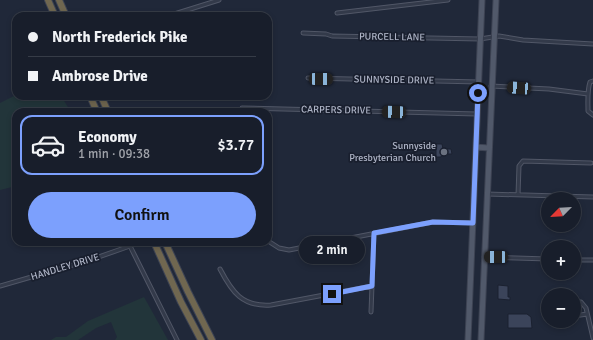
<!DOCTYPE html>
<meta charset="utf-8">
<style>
body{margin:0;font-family:Signika,sans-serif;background:#212733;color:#f1f3f6;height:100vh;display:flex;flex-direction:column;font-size:15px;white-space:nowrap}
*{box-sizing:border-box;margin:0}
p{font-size:13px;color:#9fa2a9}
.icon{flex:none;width:22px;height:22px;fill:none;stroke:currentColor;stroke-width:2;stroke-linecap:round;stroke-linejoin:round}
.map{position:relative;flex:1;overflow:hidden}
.side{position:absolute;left:12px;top:108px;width:260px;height:138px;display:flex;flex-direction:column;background:#181e2b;border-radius:12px;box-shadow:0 2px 6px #0003,0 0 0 1px #363c47}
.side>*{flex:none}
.guide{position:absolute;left:12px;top:12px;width:260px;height:88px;border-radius:12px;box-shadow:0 2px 6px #0003,0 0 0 1px #363c47;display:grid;align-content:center;height:88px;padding:0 16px;background:#181e2b}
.needle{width:26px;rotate:246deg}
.fabs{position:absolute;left:541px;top:192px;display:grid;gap:8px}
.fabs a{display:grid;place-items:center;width:40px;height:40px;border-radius:50%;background:#181e2b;box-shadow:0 2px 6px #0003,0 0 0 1px #363c47;font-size:20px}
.end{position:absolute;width:18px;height:18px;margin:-9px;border:5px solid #7ca0fd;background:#111;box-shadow:0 0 0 2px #111}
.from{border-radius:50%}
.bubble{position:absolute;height:28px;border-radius:14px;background:#181e2b;box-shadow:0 2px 6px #0003,0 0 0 1px #363c47;font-size:13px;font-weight:600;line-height:28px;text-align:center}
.car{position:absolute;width:12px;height:24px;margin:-12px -6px;border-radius:5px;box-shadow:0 0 3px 1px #0007;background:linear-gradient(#222 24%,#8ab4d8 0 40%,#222 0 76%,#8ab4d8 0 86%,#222 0)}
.guide b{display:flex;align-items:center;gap:14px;height:38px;font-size:15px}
.guide b+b{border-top:1px solid #363c47}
.guide i{width:10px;height:10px;background:#f1f3f6}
ul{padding:7px 0 0;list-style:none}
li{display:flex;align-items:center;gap:12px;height:60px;margin:0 8px 6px;padding:0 8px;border:2px solid transparent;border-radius:12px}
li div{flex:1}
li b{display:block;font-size:15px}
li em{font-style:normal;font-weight:600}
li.on{border-color:#7ca0fd}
li>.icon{width:36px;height:36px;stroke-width:1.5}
.cta{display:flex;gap:8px;margin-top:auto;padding:8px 16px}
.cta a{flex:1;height:46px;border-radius:24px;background:#7ca0fd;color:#111;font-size:16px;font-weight:600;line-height:46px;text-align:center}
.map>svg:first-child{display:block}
.green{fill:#22353a}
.building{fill:#3b445a;stroke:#1b2130}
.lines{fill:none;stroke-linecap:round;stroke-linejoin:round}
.minor-casing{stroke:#515767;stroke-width:5}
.primary-casing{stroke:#3d4353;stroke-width:7}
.motorway-casing{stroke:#3e4454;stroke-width:8}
.minor{stroke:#333a4a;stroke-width:3}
.primary{stroke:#51596a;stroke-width:5}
.motorway{stroke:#706750;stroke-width:6}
.route{stroke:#7ca0fd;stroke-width:5}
.worship-dot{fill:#6b7280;stroke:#191f2e;stroke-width:1.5}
.labels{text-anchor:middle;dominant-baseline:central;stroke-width:3.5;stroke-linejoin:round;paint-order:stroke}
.street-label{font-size:10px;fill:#aeb4c6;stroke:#191f2e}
.poi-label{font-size:10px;fill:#aeb4c6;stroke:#191f2e;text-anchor:end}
</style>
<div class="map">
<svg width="593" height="340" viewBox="0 0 593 340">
<rect width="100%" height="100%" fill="#202839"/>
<!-- green -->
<path class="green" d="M16 95V96H61L71 112H16V186L0 190V103Z
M144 297 168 340H115L117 337 111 322 96 328 78 340H51L56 337H66L88 321Z"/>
<!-- building -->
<path class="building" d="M436 144H442L443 149H451L452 154H442L441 157H436Z
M498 285 508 286V297H510V300L498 299Z
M508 314H527L531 317 532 328H508Z"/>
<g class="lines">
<!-- minor casing -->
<g class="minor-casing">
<path id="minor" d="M337 13 448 0
M168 16 219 0
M303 33 326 34 332 36 480 39 499 36 523 40 593 44
M308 78 479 82
M593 81 590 82C587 91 588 102 588 111L593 115
M491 86 549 89 588 94
M242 108 477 114
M487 194 593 197
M518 195 519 166 523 161 591 163
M268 241 279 248 289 250 433 222 473 223
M484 257 548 259
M574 260H593
M220 269C232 292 242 307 271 305L372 286
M0 286 90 260 130 246 177 340
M574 303 581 302 586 308 593 338
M371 312 374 233
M574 316 587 314"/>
</g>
<!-- primary casing -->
<g class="primary-casing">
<path id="primary" d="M476 147 489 148
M468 340 482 0
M481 340 496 0"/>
</g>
<!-- motorway casing -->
<g class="motorway-casing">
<path id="motorway" d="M48 0 55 16
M59 0 66 16
M90 96 97 112
M101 96 108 112
M154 242 181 302 201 340
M165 242 188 292 212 340"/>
</g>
<!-- minor -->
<use href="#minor" class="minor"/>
<!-- primary -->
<use href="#primary" class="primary"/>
<!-- motorway -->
<use href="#motorway" class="motorway"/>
</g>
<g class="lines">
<!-- route -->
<path class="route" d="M332 294 372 286 374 233 433 222 473 223 478 93"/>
</g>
<!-- markers -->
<circle class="worship-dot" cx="444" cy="152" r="4"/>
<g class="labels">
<!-- street labels -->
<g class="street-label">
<text transform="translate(392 37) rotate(1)">PURCELL LANE</text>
<text transform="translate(394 80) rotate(1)">SUNNYSIDE DRIVE</text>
<text transform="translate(336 110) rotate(1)">CARPERS DRIVE</text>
<text transform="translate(65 267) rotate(-17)">HANDLEY DRIVE</text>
</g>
<!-- poi labels -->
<g class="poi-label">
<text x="436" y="146">Sunnyside<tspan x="436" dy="12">Presbyterian Church</tspan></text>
</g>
</g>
</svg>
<div class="fabs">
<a><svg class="needle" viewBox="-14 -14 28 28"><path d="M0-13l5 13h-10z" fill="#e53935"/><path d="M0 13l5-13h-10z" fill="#9fa2a9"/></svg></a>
<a>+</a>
<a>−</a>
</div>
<i class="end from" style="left:478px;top:93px"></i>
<i class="end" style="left:332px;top:294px"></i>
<div class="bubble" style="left:299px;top:236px;width:66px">2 min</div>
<i class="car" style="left:321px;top:79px;rotate:91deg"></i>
<i class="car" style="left:519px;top:88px;rotate:274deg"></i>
<i class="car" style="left:394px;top:112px;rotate:272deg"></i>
<i class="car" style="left:496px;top:257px;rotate:271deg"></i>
<div class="guide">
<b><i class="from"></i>North Frederick Pike</b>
<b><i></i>Ambrose Drive</b>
</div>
<section class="side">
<ul>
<li class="on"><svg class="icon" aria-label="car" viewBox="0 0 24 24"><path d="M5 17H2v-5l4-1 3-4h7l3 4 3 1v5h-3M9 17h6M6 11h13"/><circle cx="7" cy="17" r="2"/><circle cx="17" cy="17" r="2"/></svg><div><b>Economy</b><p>1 min · 09:38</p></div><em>$3.77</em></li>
</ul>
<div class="cta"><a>Confirm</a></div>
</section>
</div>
